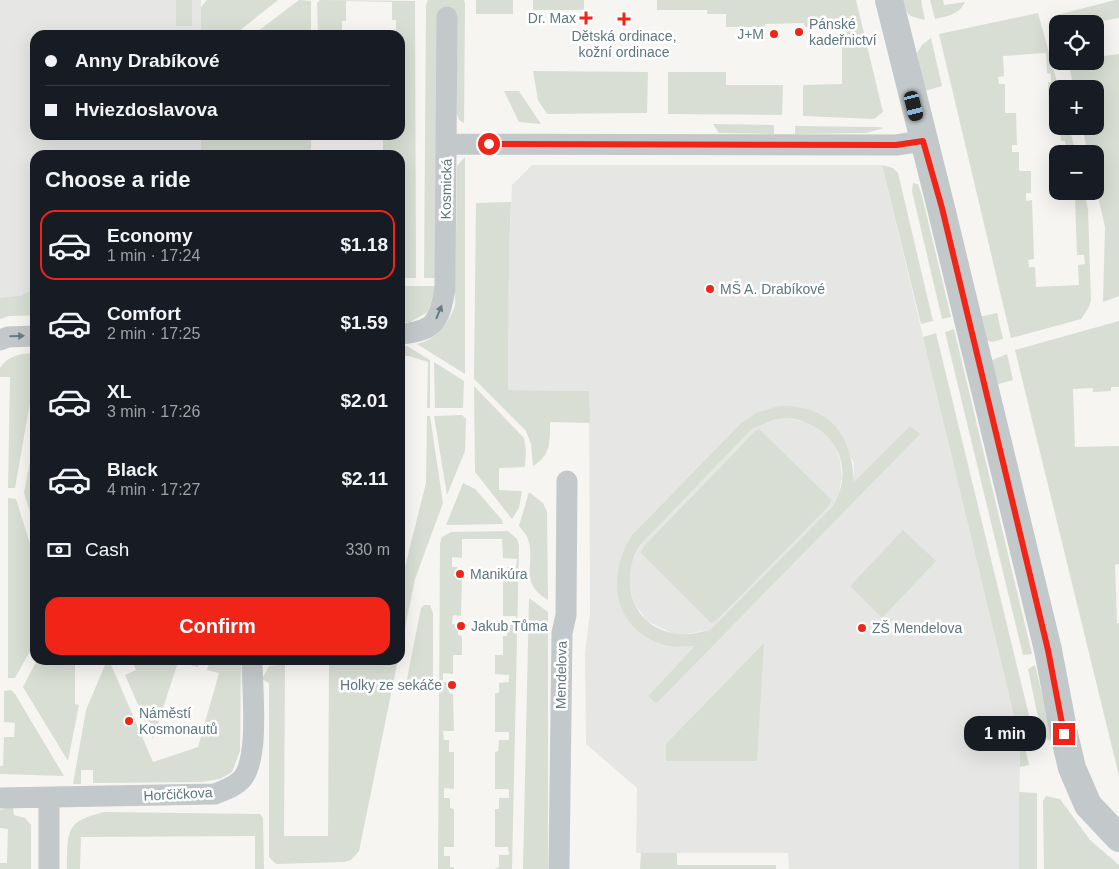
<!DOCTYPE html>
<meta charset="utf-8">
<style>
body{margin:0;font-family:Helvetica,sans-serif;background:#242831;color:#f1f3f6;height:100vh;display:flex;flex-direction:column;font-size:19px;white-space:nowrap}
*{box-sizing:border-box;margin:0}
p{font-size:16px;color:#9ea1a6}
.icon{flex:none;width:28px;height:28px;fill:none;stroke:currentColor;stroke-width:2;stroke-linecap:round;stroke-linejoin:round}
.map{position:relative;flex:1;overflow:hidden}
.drawer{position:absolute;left:30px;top:150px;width:375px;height:515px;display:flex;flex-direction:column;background:#171b24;border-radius:15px;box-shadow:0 5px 20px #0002}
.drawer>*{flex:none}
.top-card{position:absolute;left:30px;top:30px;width:375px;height:110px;border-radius:15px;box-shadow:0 5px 20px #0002;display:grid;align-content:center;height:110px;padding:0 15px;background:#171b24}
.controls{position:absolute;left:1049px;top:15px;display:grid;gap:10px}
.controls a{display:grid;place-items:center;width:55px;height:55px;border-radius:10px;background:#171b24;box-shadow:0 5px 20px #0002;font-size:25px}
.end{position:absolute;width:22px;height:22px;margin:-11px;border:6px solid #f02518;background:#fff;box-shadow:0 0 0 2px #fff}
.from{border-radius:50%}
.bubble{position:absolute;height:35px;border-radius:15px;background:#171b24;box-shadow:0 5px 20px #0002;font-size:16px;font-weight:800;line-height:35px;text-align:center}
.car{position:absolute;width:15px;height:30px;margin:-15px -8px;border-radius:6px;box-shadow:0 0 4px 1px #0007;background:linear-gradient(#222 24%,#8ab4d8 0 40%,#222 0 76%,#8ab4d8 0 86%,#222 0)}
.top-card b{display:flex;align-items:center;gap:18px;height:48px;font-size:19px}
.top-card b+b{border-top:1px solid #363941}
.top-card i{width:12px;height:12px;background:#f1f3f6}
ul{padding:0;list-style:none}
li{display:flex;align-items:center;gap:15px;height:70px;margin:0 10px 8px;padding:0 5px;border:2px solid transparent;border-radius:15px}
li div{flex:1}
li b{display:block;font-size:19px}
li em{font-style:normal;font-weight:800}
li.selected{border-color:#f02518}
li>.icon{width:45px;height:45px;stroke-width:1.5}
h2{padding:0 15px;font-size:22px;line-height:60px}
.pay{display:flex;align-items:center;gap:12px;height:55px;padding:0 15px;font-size:19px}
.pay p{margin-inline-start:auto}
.button{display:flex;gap:10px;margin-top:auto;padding:10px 15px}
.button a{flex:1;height:58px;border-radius:15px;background:#f02518;color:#fff;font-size:20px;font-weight:800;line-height:58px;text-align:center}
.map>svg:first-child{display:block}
.built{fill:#e6e7e5;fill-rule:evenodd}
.green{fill:#d8ded3;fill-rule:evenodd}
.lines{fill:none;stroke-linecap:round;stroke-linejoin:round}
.minor{stroke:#c3c8ca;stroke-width:21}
.tertiary{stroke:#c3c8ca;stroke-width:28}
.oneway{fill:#637b83}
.route{stroke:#f02518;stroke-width:6}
.poi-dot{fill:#f02518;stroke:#fff;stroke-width:2}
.labels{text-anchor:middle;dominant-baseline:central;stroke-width:5;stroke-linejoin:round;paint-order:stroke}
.poi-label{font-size:14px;fill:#5e777f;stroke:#fff;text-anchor:start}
.street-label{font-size:14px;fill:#5e777f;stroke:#fff}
</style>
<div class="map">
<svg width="1119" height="869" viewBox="0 0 1119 869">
<rect width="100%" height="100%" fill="#f6f5f2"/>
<!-- built -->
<path class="built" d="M0 0H201V35H35V135H201V155H35V315L9 316 0 319Z
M532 165H882L1020 741 1019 869H789L788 853H636L637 788 586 744 585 653 590 613 589 391 508 390 509 254 512 185ZM756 413 831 422 854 463V483L910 426 767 590 656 704 648 696 696 646 646 636 627 617 622 609 631 536 741 423Z
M787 418 812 423 823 430 833 442 840 459 842 477 839 493 832 507 710 630 686 634H673L647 621 634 603 628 582 630 566 641 544 752 429 773 420ZM759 430 832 500 829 506 717 620 644 546 754 432Z"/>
<!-- green -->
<path class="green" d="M176 0H192V26H176Z
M207 0H278L234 35H201V7Z
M299 0 311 1V35H253Z
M320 0 415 1 416 278H400V155H383V137H379V135H400V35H396V20H392V2L346 1V21H342V35H318L317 3Z
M428 0H464L465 4 464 123 459 120 457 114V13H440L436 278H424L426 5Z
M476 0H513V14H476Z
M533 0H584V10H533Z
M657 0H856L883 112 874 119 803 116V85L842 84V28L805 27 804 23 765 24 764 27H726V14H707V10H657Z
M903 0H921L925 20C909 16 907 17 903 0Z
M930 0H943L944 5 965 2C959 15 947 16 935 19Z
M1115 0H1119V18L1085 24H1059L1057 15Z
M1038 13 1059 89 1057 112H1049L1048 82H1051V74L1047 73 1046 53 1003 56 1004 76 998 77 999 84H1005V113H1016L1017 145H1012V152H1019V171H1031V193H1026V201L1032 200 1034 259 1028 260 1029 267H1035L1036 287 1079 285 1078 265 1085 264 1084 255H1077L1075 198H1080L1079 191H1084L1088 209 1091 300 1089 307 1081 319 1011 338 939 34Z
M931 38 942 86 925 91 917 53 922 45Z
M1119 54V296L1103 302 1105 227 1095 183V154H1088L1082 126H1095V89H1074L1068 61H1095V57Z
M533 71 648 72 647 113 547 114 538 100Z
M668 72H726V85H783L782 115 668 114Z
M504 91H519L541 124 519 122Z
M713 124 774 125V134L719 133Z
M795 126 878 127 884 128 866 133 795 134Z
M1060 126H1069L1076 154H1062V150L1066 149 1065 141H1061Z
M201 135H311V155H201Z
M465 157V374L417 344C436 340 448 324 455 306L457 166Z
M882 165 893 168 898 173 933 321 921 324Z
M913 183 918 184 922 196 951 317 942 319 912 191Z
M511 202 509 254 508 390 589 391 590 423 550 422C550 441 551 456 533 466L531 444 526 431 474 379 476 203Z
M400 286H436L428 312 410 322H400Z
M35 289V315L9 316 0 319V298L20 296Z
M997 313 1003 339 992 342 983 339 978 317Z
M1119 321V387H1111V391L1093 392V388L1073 389 1075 447 1119 446V564L1115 565 1117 623H1119V776L1015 350Z
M954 329 1032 654 1023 655 945 332Z
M936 333 1034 736 1023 739 1029 765 1020 767V741L923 337Z
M400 346H407L430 360V408H427L428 362 409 356H400Z
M35 353V390L31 397 15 488H8L10 377H0V368C9 355 20 354 35 353Z
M1007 354 1013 380 995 385 992 360Z
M434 362 464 381 463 408H435Z
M474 386 524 438 526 450 525 467 499 468V490L522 491 519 508 512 519 475 472Z
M779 406C830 404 852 435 854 482L910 426 920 434 656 704 648 696 695 646C684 646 673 648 661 644 612 626 607 577 631 536L741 423 756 413ZM787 418C833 422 858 467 832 507L710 630C697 633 685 636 672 633 629 624 619 576 641 544L752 429 773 420Z
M462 415 466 419 465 451 447 495 434 416Z
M427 416H430L443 503 415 579 400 653V587L426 483Z
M759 429 832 500 829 506 717 620 711 623 641 553 644 546 754 432Z
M35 435V528L24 493Z
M463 483 475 489 502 520 503 524 446 525Z
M529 492 543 503 547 512 548 600C518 583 536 563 528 539 527 535 522 530 519 526Z
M8 498 16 499 35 560V642L15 678H8Z
M903 530 936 561 882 618 850 586Z
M508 531 517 539 519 546 512 869H495L499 867V855H509L508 847H495V809H499V798H509V789H495V752L498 751 499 740H509V732H495V693H499V683L509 682V675L495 674V655H503V636H507V625L516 624V616H503V579H507V567H516L517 559 503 558 502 539H462V558L452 557V567H457L458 578H462L461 616 453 615 452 624 458 625V635L462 636V655H453V674L443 673V682H449V693L453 694 454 731H443L444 740H449V752H454V789L444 788V798H450V808L454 809V847H444V856H450V867H454V869H438L440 543 442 537 451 532Z
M529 598 548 612V869H523Z
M424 605H430L433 613V689L429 692 406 684 421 608Z
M764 643 757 761H666V744Z
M37 660H75V704L79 705 68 761 23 687Z
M107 660H109L153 762 198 747 219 673 207 670 210 660H241L240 751 232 772 220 779 201 782 93 783V770H81V784H73L86 710Z
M132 660H200L198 667 178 662 153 739 125 675 136 670Z
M329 660H398L359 851 351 860 344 862 276 864 269 857V683L262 679 269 666 285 664 284 836H328Z
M1035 665 1053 741 1048 740 1041 732 1028 669Z
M11 690 15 694 64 776 0 774V766H3L4 737H14L15 723 4 722V691Z
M1019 792 1037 793V869H1019Z
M1046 796 1060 799 1090 840 1119 865V869H1044L1043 801Z
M13 806 14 815 25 818 31 825V869H0V863H7L8 829 0 828V810Z
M105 812 260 814 263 818 264 869H255V836L81 837 80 869H67C68 832 64 821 105 812Z
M641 853H677V865H776V869H640Z"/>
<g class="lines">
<!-- minor -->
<path class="minor" d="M447 144 896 145 923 141
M400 334C435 331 439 322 445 289L447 17
M0 340 8 337 35 336
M0 798 215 794C224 790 235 787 242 779 260 758 252 688 252 660
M49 798V869
M559 869 562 633 566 615 567 481"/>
<!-- tertiary -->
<path class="tertiary" d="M889 0 941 208 1048 650 1064 734 1072 768 1088 805 1119 838"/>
</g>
<!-- one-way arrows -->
<defs><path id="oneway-solid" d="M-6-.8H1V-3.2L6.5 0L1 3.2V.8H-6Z" transform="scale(1.25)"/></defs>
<g class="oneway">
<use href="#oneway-solid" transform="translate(439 312) rotate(-68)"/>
<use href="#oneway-solid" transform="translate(17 336) rotate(-1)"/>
</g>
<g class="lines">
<!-- route -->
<path class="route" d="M489 144 896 145 923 141 942 208 1048 650 1064 734"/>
</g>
<!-- markers -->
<g class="poi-dot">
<path d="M583.5 10.5h5v5h5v5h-5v5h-5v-5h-5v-5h5z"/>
<path d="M621.5 11.5h5v5h5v5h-5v5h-5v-5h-5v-5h5z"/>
<circle cx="799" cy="32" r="5"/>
<circle cx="774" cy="34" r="5"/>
<circle cx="710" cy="289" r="5"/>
<circle cx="460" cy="574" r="5"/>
<circle cx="461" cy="626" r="5"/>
<circle cx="862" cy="628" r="5"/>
<circle cx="452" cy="685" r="5"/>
<circle cx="129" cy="721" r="5"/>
</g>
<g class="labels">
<!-- poi labels -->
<g class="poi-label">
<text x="576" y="18" text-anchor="end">Dr. Max</text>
<text x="809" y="24">Pánské<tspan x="809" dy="16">kadeřnictví</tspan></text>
<text x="764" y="34" text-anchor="end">J+M</text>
<text x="624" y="36" text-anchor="middle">Dětská ordinace,<tspan x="624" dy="16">kožní ordinace</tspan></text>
<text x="720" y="289">MŠ A. Drabíkové</text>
<text x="470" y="574">Manikúra</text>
<text x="471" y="626">Jakub Tůma</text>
<text x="872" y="628">ZŠ Mendelova</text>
<text x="442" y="685" text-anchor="end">Holky ze sekáče</text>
<text x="139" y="713">Náměstí<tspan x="139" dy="16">Kosmonautů</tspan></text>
</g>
<!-- street labels -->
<g class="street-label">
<text transform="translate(446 189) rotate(-89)">Kosmická</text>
<text transform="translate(561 675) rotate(-89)">Mendelova</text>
<text transform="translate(178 794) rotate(-3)">Horčičkova</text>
</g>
</g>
</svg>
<div class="controls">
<a><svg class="icon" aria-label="locate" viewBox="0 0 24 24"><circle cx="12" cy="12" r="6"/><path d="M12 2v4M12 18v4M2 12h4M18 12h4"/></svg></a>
<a>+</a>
<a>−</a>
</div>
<i class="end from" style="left:489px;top:144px"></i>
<i class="end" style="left:1064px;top:734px"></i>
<div class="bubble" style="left:964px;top:716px;width:82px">1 min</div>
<i class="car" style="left:914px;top:106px;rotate:166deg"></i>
<div class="top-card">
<b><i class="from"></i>Anny Drabíkové</b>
<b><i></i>Hviezdoslavova</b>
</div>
<section class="drawer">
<h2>Choose a ride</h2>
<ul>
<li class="selected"><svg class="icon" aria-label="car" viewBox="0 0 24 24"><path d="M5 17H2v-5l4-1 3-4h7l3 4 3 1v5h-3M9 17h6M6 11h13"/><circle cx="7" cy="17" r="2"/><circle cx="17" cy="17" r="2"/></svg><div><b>Economy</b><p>1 min · 17:24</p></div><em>$1.18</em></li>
<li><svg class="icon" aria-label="car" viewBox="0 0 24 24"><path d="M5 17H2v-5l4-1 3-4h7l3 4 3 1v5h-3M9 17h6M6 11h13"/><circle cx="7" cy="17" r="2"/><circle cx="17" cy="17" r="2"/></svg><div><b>Comfort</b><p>2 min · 17:25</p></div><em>$1.59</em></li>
<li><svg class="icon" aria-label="car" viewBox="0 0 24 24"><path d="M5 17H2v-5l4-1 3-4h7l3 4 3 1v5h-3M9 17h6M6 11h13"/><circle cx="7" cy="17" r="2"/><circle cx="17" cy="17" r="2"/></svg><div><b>XL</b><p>3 min · 17:26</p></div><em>$2.01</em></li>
<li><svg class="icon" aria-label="car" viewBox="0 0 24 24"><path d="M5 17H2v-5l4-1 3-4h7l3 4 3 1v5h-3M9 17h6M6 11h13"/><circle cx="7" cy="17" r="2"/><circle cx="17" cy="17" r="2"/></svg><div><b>Black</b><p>4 min · 17:27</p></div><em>$2.11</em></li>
</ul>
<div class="pay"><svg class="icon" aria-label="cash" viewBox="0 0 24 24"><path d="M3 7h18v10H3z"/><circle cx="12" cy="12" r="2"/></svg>Cash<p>330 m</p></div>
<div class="button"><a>Confirm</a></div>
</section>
</div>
